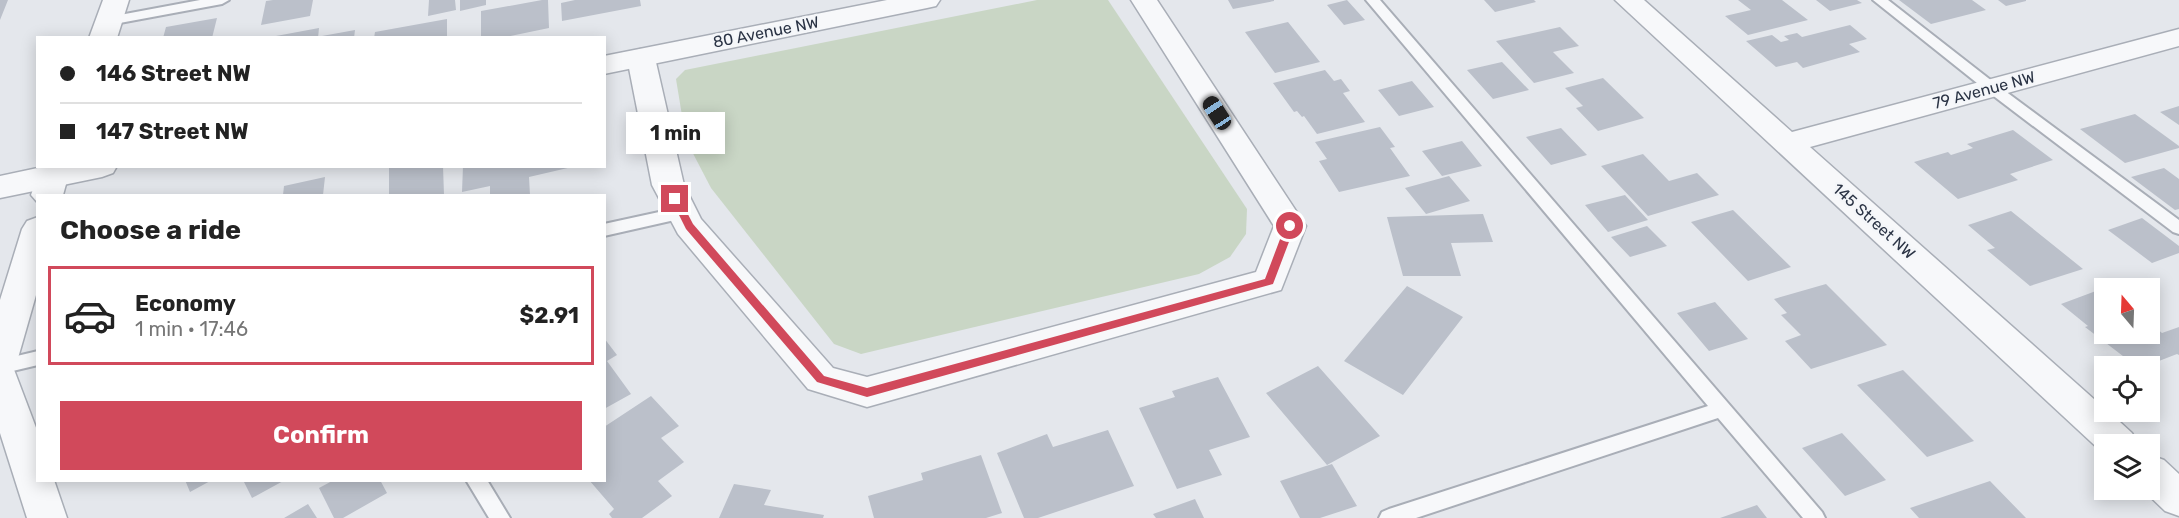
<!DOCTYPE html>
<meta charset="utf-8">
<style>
body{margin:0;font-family:Rubik,sans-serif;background:#f6f6f6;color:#222;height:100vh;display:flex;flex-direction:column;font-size:22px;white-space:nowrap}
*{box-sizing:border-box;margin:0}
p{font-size:20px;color:#767676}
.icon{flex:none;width:33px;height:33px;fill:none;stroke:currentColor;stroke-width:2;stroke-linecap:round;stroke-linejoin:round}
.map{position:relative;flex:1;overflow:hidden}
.details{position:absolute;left:36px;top:194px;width:570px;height:288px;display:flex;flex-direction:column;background:#fff;border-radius:0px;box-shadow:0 3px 15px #0003}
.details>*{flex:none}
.banner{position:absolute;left:36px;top:36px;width:570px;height:132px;border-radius:0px;box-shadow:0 3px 15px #0003;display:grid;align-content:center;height:132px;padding:0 24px;background:#fff}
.needle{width:39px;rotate:341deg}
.fabs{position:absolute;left:2094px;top:278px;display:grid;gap:12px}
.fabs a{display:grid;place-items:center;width:66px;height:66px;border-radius:0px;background:#fff;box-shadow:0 3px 15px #0003;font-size:30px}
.end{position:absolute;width:27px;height:27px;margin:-14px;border:8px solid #d1495b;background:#fff;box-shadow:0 0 0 3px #fff}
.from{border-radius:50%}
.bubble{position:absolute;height:42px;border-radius:0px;background:#fff;box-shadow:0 3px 15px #0003;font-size:20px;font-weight:700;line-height:42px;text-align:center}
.car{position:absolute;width:18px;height:36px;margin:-18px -9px;border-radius:8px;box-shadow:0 0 4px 2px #0007;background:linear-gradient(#222 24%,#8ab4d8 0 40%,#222 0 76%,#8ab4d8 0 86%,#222 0)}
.banner b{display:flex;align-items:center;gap:21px;height:57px;font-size:22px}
.banner b+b{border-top:2px solid #e0e0e0}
.banner i{width:15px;height:15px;background:#222}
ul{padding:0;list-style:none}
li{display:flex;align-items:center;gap:18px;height:99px;margin:0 12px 9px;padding:0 12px;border:3px solid #e0e0e0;border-radius:0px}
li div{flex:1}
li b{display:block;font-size:22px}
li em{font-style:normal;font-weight:700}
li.selected{border-color:#d1495b}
li>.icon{width:54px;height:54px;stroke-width:1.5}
h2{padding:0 24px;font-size:27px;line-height:72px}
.primary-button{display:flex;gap:12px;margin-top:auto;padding:12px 24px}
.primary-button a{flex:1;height:69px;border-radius:0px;background:#d1495b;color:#fff;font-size:24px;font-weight:700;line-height:69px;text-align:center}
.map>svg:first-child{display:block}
.green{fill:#c9d6c5}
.building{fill:#bbc0ca}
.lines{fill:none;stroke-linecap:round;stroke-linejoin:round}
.service-casing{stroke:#a9aeb7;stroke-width:4}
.minor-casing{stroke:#a9aeb7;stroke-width:3}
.tertiary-casing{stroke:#a9aeb7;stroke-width:3}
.service{fill:#f7f8fa;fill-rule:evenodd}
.minor{fill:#f7f8fa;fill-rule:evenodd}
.tertiary{fill:#f7f8fa;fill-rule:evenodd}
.route{fill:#d1495b}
.labels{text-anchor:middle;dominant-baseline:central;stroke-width:5;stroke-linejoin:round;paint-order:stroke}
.street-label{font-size:16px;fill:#2b3445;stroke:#f4f6f9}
</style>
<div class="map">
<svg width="2179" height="518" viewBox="0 0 2179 518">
<rect width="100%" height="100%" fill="#e4e7ec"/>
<!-- green -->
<path class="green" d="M1037 0H1108L1247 209 1246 234 1230 257 1199 274 861 354 834 344 711 188 686 140 676 79 685 70Z"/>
<!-- building -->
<path class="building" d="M0 0H8L0 20Z
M273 0H313L310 16 261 25 266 1Z
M429 0H455L456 10 428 16Z
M460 0H486V5L460 11Z
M542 0H548L549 28 501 38H481V11Z
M575 0H640L641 6 562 21 561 3Z
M1228 0H1274V1L1233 9Z
M1347 0 1365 20 1344 25 1327 5Z
M1484 0H1534L1536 2 1495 12Z
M1738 0H1782L1808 20 1748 35 1725 16 1751 10Z
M1816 0H1857L1862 3 1830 11Z
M1899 0H1972L1986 10 1931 24Z
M1998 0H2026V1L2006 6Z
M217 18 212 38H163L166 27Z
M447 19V38H374L375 32Z
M1288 22 1320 62 1275 73 1245 32Z
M1850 25 1867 39 1849 44 1860 52 1803 68 1797 62 1776 67 1746 41 1772 35 1781 42 1789 40 1784 36 1797 33 1802 37Z
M1560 27 1579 46 1553 52 1574 73 1534 83 1496 41Z
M319 28 318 38H276V36Z
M355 30 354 38H322V36Z
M1502 62 1529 90 1493 99 1467 70Z
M1325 70 1334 81 1341 79 1350 91 1343 93 1365 122 1317 134 1304 116 1302 117 1297 111 1294 112 1273 83Z
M1603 78 1644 118 1598 131 1576 108 1583 106 1565 88Z
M1412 81 1434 107 1399 116 1378 90Z
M2179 106V125L2160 112Z
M2135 114 2179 146V148L2125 163 2080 129Z
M1380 127 1395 147 1390 148 1410 176 1339 192 1319 161 1327 159 1315 142Z
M1561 128 1587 155 1551 165 1526 137Z
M2013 130 2053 160 2010 174 2018 180 1958 199 1914 162 1948 152 1951 155 1973 148 1967 144Z
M1462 141 1482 166 1442 176 1422 151Z
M1643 154 1669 181 1697 173 1719 195 1648 216 1601 166Z
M389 166H443L444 195H389Z
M463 166H572V167L529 177 530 195H490V186L462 192Z
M2164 168 2179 179V209L2175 210 2131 177Z
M1449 176 1470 201 1426 214 1405 188Z
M325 177 323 195H283L284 186Z
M1625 195 1648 220 1608 232 1585 205Z
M1733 210 1791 267 1748 281 1691 222Z
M2011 211 2083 269 2030 286 1987 250 1995 248 1968 225Z
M1483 214 1493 242 1451 243 1461 276H1403L1387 217Z
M2142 218 2179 246V253L2152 263 2108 230Z
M1647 226 1667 246 1630 257 1611 237Z
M1826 284 1887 345 1811 369 1785 341 1801 335 1781 315 1787 313 1774 299Z
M1407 286 1463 317 1403 395 1344 361Z
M2104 288V333H2150V323L2162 333 2179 327V355L2177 354 2146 366H2136L2085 327 2088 326 2061 304Z
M1715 302 1748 339 1709 351 1677 313Z
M604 338 617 355 607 361 631 394 604 409Z
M1318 366 1380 436 1327 465 1266 393Z
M1903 370 1974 441 1927 457 1857 385Z
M1218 377 1250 437 1209 450 1222 475 1177 489 1139 408 1175 397 1172 391Z
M651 396 679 426 661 438 684 462 658 481 672 496 642 518H612L609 514 614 509 589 480H604V427Z
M1108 430 1134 486 1038 518H1024L997 453 1047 434 1053 447Z
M1842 433 1886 480 1845 496 1802 448Z
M981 455 1002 513 986 518H874L868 496 923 480 921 473Z
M1332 464 1357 506 1320 518H1300L1280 481Z
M185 480H212L190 492Z
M243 480H285L252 498Z
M334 480H380L387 493 343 518H334L319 488Z
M1990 481 2026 518H1919L1910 508Z
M734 484 771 490 764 505 824 515 823 518H719Z
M1195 499 1204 518H1156L1153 514Z
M308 504 317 518H284Z
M1757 505 1767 518H1720Z"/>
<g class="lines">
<!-- service casing -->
<g class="service-casing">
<path id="service" d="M200 0H229L222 4 109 25 102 21 109 17Z
M1366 0H1380L1822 512 1825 518H1803L1718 418 1416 518H1379L1382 512 1389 509 1708 406Z
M1873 0H1888L1997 85 2179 220V234L2173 232 1987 91Z
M682 207 688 209 690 213 688 217 604 236V224Z
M38 351V365L0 374V360Z
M466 480H487L510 518H489Z"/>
</g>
<!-- minor casing -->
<g class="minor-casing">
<path id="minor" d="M103 0H129L117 38H89Z
M1131 0H1157L1306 226 1281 290 867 407 808 389 678 234 652 185 627 58 631 52 641 49 651 52 655 58 684 185 701 219 833 368 867 377 1256 272 1274 226Z
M1615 0H1644L1792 132 2179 29V46L1810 147 2104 408V411H2108L2132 433 2138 444H2104V454Z
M41 166H71L63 195H38V203L31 195Z
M38 217V288L18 358 13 367 38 433V480H54L67 518H27L0 433V300L22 229 27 221Z
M2150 455 2164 460 2179 474V516L2165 511 2142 489H2150Z"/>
</g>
<!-- tertiary casing -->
<g class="tertiary-casing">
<path id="tertiary" d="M887 0H940L936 6 927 8 604 74V56Z
M47 166H117L113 173 102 177 0 198V176Z"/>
</g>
<!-- service -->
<use href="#service" class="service"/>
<!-- minor -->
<use href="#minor" class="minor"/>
<!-- tertiary -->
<use href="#tertiary" class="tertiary"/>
</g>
<!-- route -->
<path class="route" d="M675 196 679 197 693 224 824 376 867 388 1265 279 1285 226 1290 223 1295 226 1273 284 867 397 817 382 686 229 671 199Z"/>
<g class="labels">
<!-- street labels -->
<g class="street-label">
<text transform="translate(766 32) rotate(-11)">80 Avenue NW</text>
<text transform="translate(1984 90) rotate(-15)">79 Avenue NW</text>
<text transform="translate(1874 221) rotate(42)">145 Street NW</text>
</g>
</g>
</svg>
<div class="fabs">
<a><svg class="needle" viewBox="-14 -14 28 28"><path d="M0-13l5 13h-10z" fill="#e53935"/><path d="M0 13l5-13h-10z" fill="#767676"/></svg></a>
<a><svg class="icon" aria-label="locate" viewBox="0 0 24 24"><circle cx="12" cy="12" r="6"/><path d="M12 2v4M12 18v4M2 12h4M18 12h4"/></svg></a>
<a><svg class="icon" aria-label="layers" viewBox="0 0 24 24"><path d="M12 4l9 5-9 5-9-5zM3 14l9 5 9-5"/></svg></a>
</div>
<i class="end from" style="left:1290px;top:226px"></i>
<i class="end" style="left:675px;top:199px"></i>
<div class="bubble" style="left:626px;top:112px;width:99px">1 min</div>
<i class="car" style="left:1217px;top:113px;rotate:327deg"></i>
<div class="banner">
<b><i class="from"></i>146 Street NW</b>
<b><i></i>147 Street NW</b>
</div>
<section class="details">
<h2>Choose a ride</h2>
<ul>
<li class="selected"><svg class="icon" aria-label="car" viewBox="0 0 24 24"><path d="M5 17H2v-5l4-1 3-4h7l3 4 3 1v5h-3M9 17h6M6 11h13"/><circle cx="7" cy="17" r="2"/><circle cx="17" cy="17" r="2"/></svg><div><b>Economy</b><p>1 min · 17:46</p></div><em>$2.91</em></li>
</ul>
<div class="primary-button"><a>Confirm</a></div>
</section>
</div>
